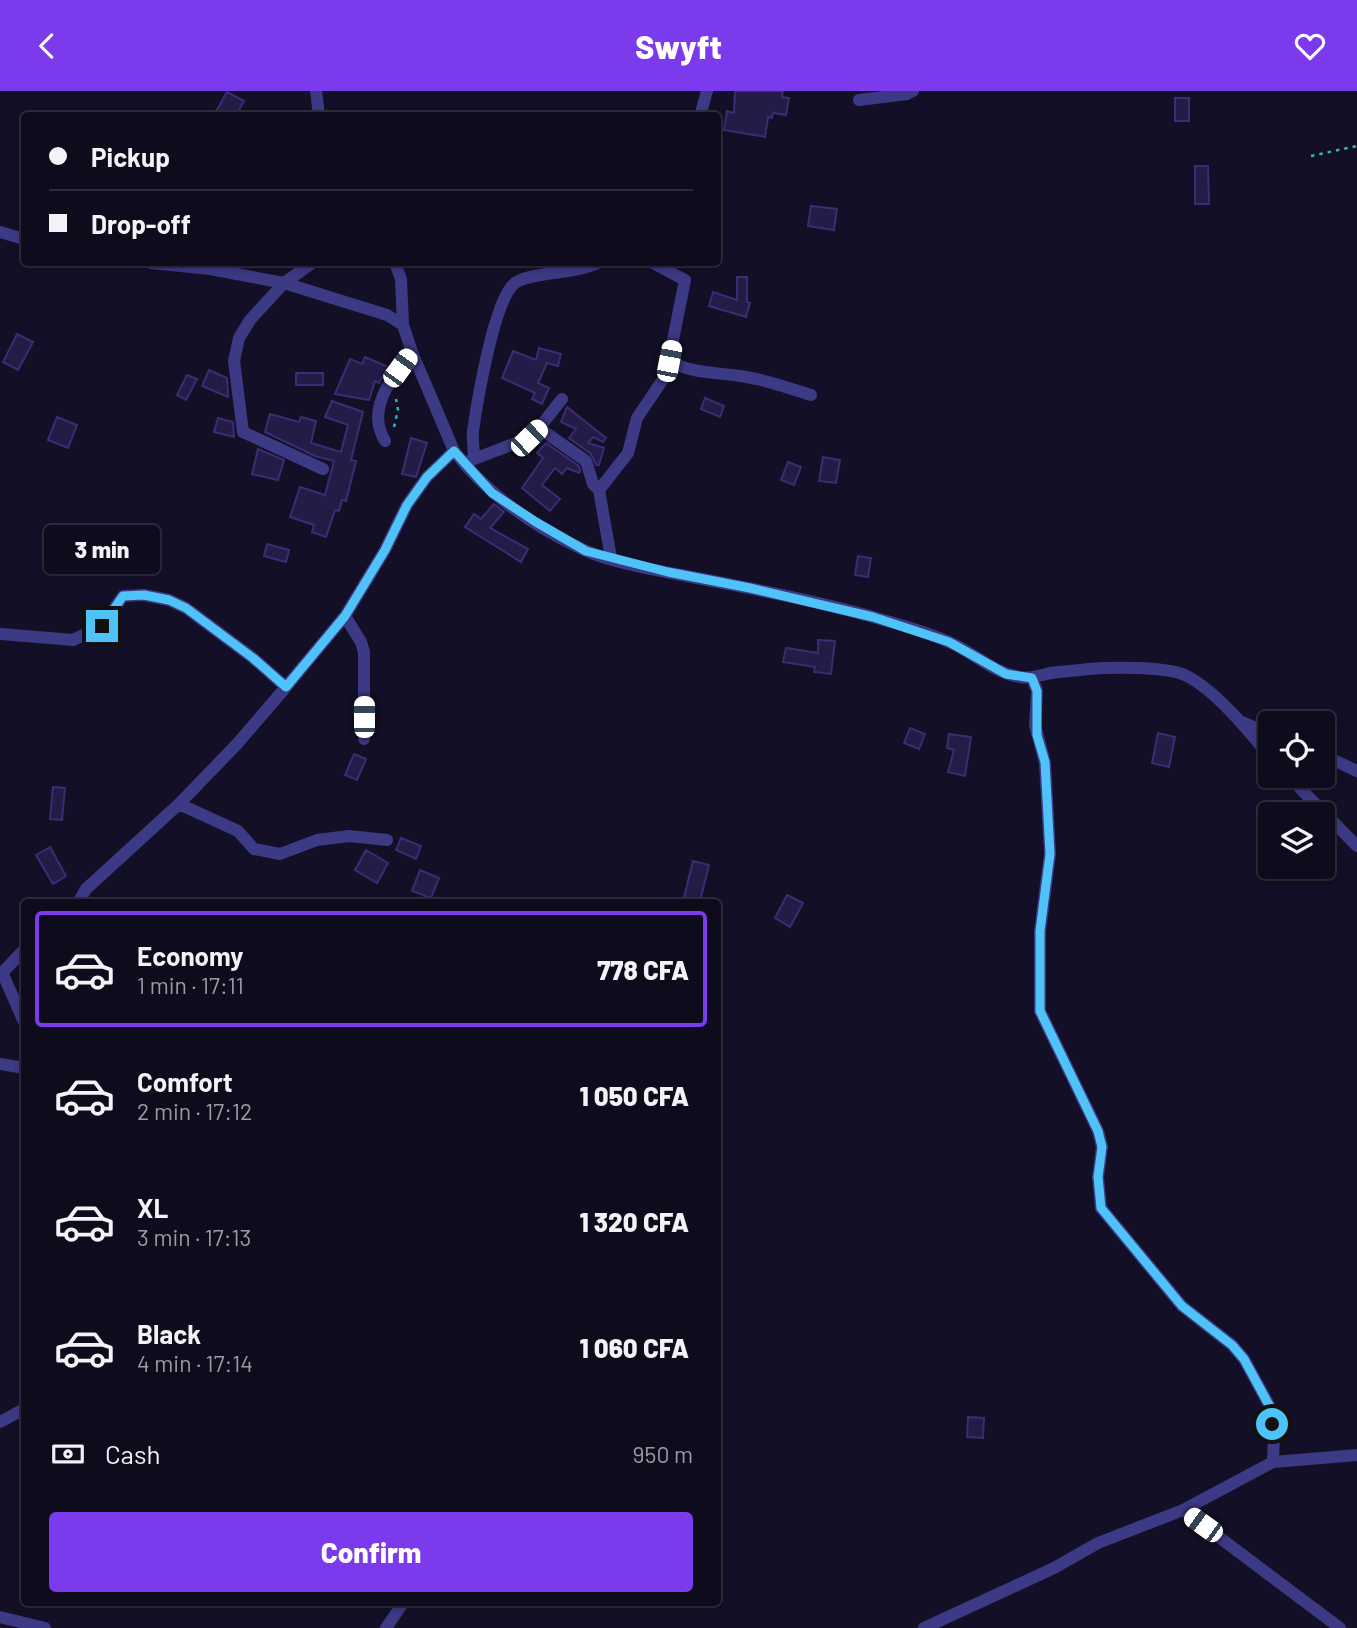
<!DOCTYPE html>
<meta charset="utf-8">
<style>
body{margin:0;font-family:Barlow,sans-serif;background:#171425;color:#f1f3f6;height:100vh;display:flex;flex-direction:column;font-size:26px;white-space:nowrap}
*{box-sizing:border-box;margin:0}
p{font-size:23px;color:#9b9ba3}
.icon{flex:none;width:38px;height:38px;fill:none;stroke:currentColor;stroke-width:2;stroke-linecap:round;stroke-linejoin:round}
.map{position:relative;flex:1;overflow:hidden}
.side{position:absolute;left:21px;top:808px;width:700px;height:707px;display:flex;flex-direction:column;background:#0e0b1c;border-radius:7px;box-shadow:0 4px 10px #0003,0 0 0 2px #2e2b3b}
.side>*{flex:none}
.banner{position:absolute;left:21px;top:21px;width:700px;height:154px;border-radius:7px;box-shadow:0 4px 10px #0003,0 0 0 2px #2e2b3b;display:grid;align-content:center;height:154px;padding:0 28px;background:#0e0b1c}
.fabs{position:absolute;left:1258px;top:620px;display:grid;gap:14px}
.fabs a{display:grid;place-items:center;width:77px;height:77px;border-radius:7px;background:#0e0b1c;box-shadow:0 4px 10px #0003,0 0 0 2px #2e2b3b;font-size:35px}
.end{position:absolute;width:32px;height:32px;margin:-16px;border:9px solid #4fc3f7;background:#111;box-shadow:0 0 0 4px #111}
.from{border-radius:50%}
.bubble{position:absolute;height:49px;border-radius:7px;background:#0e0b1c;box-shadow:0 4px 10px #0003,0 0 0 2px #2e2b3b;font-size:23px;font-weight:800;line-height:49px;text-align:center}
.car{position:absolute;width:21px;height:42px;margin:-21px -10px;border-radius:9px;box-shadow:0 0 5px 2px #0007;background:linear-gradient(#fff 24%,#345 0 40%,#fff 0 76%,#345 0 86%,#fff 0)}
.banner b{display:flex;align-items:center;gap:24px;height:66px;font-size:26px}
.banner b+b{border-top:2px solid #2e2b3b}
.banner i{width:18px;height:18px;background:#f1f3f6}
ul{padding:12px 0 0;list-style:none}
li{display:flex;align-items:center;gap:21px;height:116px;margin:0 14px 10px;padding:0 14px;border:4px solid transparent;border-radius:7px}
li div{flex:1}
li b{display:block;font-size:26px}
li em{font-style:normal;font-weight:800}
li.active{border-color:#7c3aed}
li>.icon{width:63px;height:63px;stroke-width:1.5}
.pay{display:flex;align-items:center;gap:18px;height:77px;padding:0 28px;font-size:26px}
.pay p{margin-inline-start:auto}
.primary-button{display:flex;gap:14px;margin-top:auto;padding:14px 28px}
.primary-button a{flex:1;height:80px;border-radius:7px;background:#7c3aed;color:#fff;font-size:28px;font-weight:800;line-height:80px;text-align:center}
header{display:flex;justify-content:space-between;align-items:center;height:91px;padding:0 28px;background:#7c3aed;color:#fff;font-size:32px;font-weight:800}
.map>svg:first-child{display:block}
.building{fill:#241b47;stroke:#3b2d73;stroke-width:2}
.lines{fill:none;stroke-linecap:round;stroke-linejoin:round}
.path{stroke:#2fb8b0;stroke-width:2.5;stroke-dasharray:3.5 5;stroke-linecap:butt}
.minor{stroke:#3d3a85;stroke-width:12}
.route{stroke:#4fc3f7;stroke-width:9}
</style>
<header><svg class="icon" aria-label="back" viewBox="0 0 24 24"><path d="M15 5l-7 7 7 7"/></svg>Swyft<svg class="icon" aria-label="heart" viewBox="0 0 24 24"><path d="M12 20l-8-8c-3-5 5-10 8-4 3-6 11-1 8 4z"/></svg></header>
<div class="map">
<svg width="1357" height="1537" viewBox="0 0 1357 1537">
<rect width="100%" height="100%" fill="#130f26"/>
<!-- building -->
<path class="building" d="M735 0H783L782 6 789 7 786 24 773 22 772 27 768 26 765 46 724 39 727 20 734 22Z
M227 1 244 10 236 24H214Z
M1175 7H1189V30H1175Z
M1195 75H1208L1209 113H1195Z
M811 115 837 118 834 139 808 135Z
M737 186H747V211L750 212 746 226 709 215 713 201 737 209Z
M17 243 33 251 18 279 3 271Z
M539 257 561 263 558 275 547 272 538 292 549 297 542 313 532 308 535 302 502 287 513 260 536 269Z
M365 266 388 276 379 292 375 290 369 309 335 303 350 268 362 273Z
M209 279 227 287 228 306 202 295Z
M296 282H323V294H296Z
M187 284 197 288 186 309 177 304Z
M705 307 724 315 720 326 701 318Z
M332 310 363 321 351 369 356 370 346 410 342 409 339 420 335 419 326 446 312 441 314 434 290 426 300 396 325 404 334 370 315 365 265 341 270 323 299 331 301 326 316 330 311 352 341 361 348 334 325 326Z
M567 316 606 347 603 351 593 346 588 352 604 357 599 374H596L591 363 569 347 576 338 561 331Z
M57 326 77 334 68 357 48 349Z
M218 327 233 331 234 346 214 341Z
M411 347 427 352 416 386 402 383Z
M546 352 579 375 580 380 579 382 567 377 562 383 555 377 542 394 560 408 550 420 522 397 543 367 537 362Z
M258 358 284 369 278 389 252 383Z
M823 366 840 369 836 392 819 390Z
M788 371 801 376 794 394 781 389Z
M494 413 504 421 490 437 528 458 521 471 465 436 474 423 481 428Z
M267 453 289 459 286 471 264 465Z
M858 465 871 467 868 486 855 484Z
M818 549 835 550 831 583 814 581 815 576 783 571 786 557 818 562Z
M910 637 925 643 919 658 904 652Z
M1158 642 1175 646 1169 676 1152 672Z
M949 643 971 646 965 685 948 681 954 659 947 657Z
M354 663 366 668 357 689 345 684Z
M53 696 65 697 62 729 50 728Z
M401 747 421 755 416 768 396 759Z
M50 756 66 785 53 793 36 764Z
M366 759 388 772 377 792 355 779Z
M693 770 709 774 700 810 684 806Z
M420 779 439 787 431 807 412 800Z
M787 804 803 812 790 836 775 827Z
M968 1326 984 1327 983 1347 967 1346Z"/>
<g class="lines">
<!-- path -->
<path class="path" d="M1311 65 1357 55
M394 336 398 319 396 308"/>
<!-- minor -->
<path class="minor" d="M316 0 319 24
M859 9 907 3 913 0
M702 18 707 0
M0 141 24 148
M151 172 210 178 284 192 387 224 403 234 412 261 454 360C487 403 535 436 584 459 613 472 660 480 692 486 752 498 814 509 873 526 898 533 925 540 949 551 973 561 993 582 1020 586 1031 588 1040 584 1051 582 1063 580 1075 580 1088 578 1110 576 1168 575 1187 585 1217 601 1249 640 1270 666
M312 172 284 192 250 229 239 247 234 270 243 341 323 378
M395 172 401 188 403 234
M669 270C693 283 715 281 740 285 764 288 788 297 811 304
M539 337 562 308
M385 350C365 317 393 286 412 261
M474 367C474 358 472 349 473 340 477 312 494 208 515 192 529 181 576 183 598 172
M469 370 529 347 539 337 586 370 593 393 599 399 611 467
M599 399 628 362 637 327 666 284 685 189 653 172
M345 525 361 551 364 561V648
M0 543 73 549 102 535 123 505 144 504 169 509 186 517 253 567 286 596
M1032 587 1037 600 1035 634 1045 672 1050 763 1040 840V920L1098 1040 1102 1056 1098 1086 1101 1117 1182 1215 1232 1254 1244 1268 1269 1314 1274 1342 1273 1371
M1242 631 1270 643
M1323 664 1357 680
M1287 684 1357 755
M179 713 238 740 254 758 280 763 317 749 349 745 387 749
M78 812 86 798 179 713 237 653 286 596 345 525 385 459 407 414 427 386 454 360
M2 881 24 931
M0 884 24 859
M0 973 24 977
M0 1331 24 1318
M1183 1419 1340 1537
M0 1526 45 1537
M386 1537 403 1512
M924 1537 1054 1477 1098 1452 1183 1419 1273 1371 1357 1364"/>
</g>
<g class="lines">
<!-- route -->
<path class="route" d="M102 535 123 505 144 504 169 509 186 517 253 567 286 596 345 525 385 459 407 414 427 386 454 360 492 402 536 431 586 460 668 481 750 497 873 526 949 551 1006 583 1032 587 1037 600V644L1045 671 1050 763 1040 840V920L1098 1040 1102 1056 1098 1086 1101 1117 1182 1215 1232 1254 1244 1268 1269 1314 1272 1333"/>
</g>
</svg>
<div class="fabs">
<a><svg class="icon" aria-label="locate" viewBox="0 0 24 24"><circle cx="12" cy="12" r="6"/><path d="M12 2v4M12 18v4M2 12h4M18 12h4"/></svg></a>
<a><svg class="icon" aria-label="layers" viewBox="0 0 24 24"><path d="M12 4l9 5-9 5-9-5zM3 14l9 5 9-5"/></svg></a>
</div>
<i class="end from" style="left:1272px;top:1333px"></i>
<i class="end" style="left:102px;top:535px"></i>
<div class="bubble" style="left:44px;top:434px;width:116px">3 min</div>
<i class="car" style="left:669px;top:270px;rotate:11deg"></i>
<i class="car" style="left:400px;top:277px;rotate:36deg"></i>
<i class="car" style="left:529px;top:347px;rotate:46deg"></i>
<i class="car" style="left:364px;top:626px;rotate:0deg"></i>
<i class="car" style="left:1203px;top:1434px;rotate:306deg"></i>
<div class="banner">
<b><i class="from"></i>Pickup</b>
<b><i></i>Drop-off</b>
</div>
<section class="side">
<ul>
<li class="active"><svg class="icon" aria-label="car" viewBox="0 0 24 24"><path d="M5 17H2v-5l4-1 3-4h7l3 4 3 1v5h-3M9 17h6M6 11h13"/><circle cx="7" cy="17" r="2"/><circle cx="17" cy="17" r="2"/></svg><div><b>Economy</b><p>1 min · 17:11</p></div><em>778 CFA</em></li>
<li><svg class="icon" aria-label="car" viewBox="0 0 24 24"><path d="M5 17H2v-5l4-1 3-4h7l3 4 3 1v5h-3M9 17h6M6 11h13"/><circle cx="7" cy="17" r="2"/><circle cx="17" cy="17" r="2"/></svg><div><b>Comfort</b><p>2 min · 17:12</p></div><em>1 050 CFA</em></li>
<li><svg class="icon" aria-label="car" viewBox="0 0 24 24"><path d="M5 17H2v-5l4-1 3-4h7l3 4 3 1v5h-3M9 17h6M6 11h13"/><circle cx="7" cy="17" r="2"/><circle cx="17" cy="17" r="2"/></svg><div><b>XL</b><p>3 min · 17:13</p></div><em>1 320 CFA</em></li>
<li><svg class="icon" aria-label="car" viewBox="0 0 24 24"><path d="M5 17H2v-5l4-1 3-4h7l3 4 3 1v5h-3M9 17h6M6 11h13"/><circle cx="7" cy="17" r="2"/><circle cx="17" cy="17" r="2"/></svg><div><b>Black</b><p>4 min · 17:14</p></div><em>1 060 CFA</em></li>
</ul>
<div class="pay"><svg class="icon" aria-label="cash" viewBox="0 0 24 24"><path d="M3 7h18v10H3z"/><circle cx="12" cy="12" r="2"/></svg>Cash<p>950 m</p></div>
<div class="primary-button"><a>Confirm</a></div>
</section>
</div>
